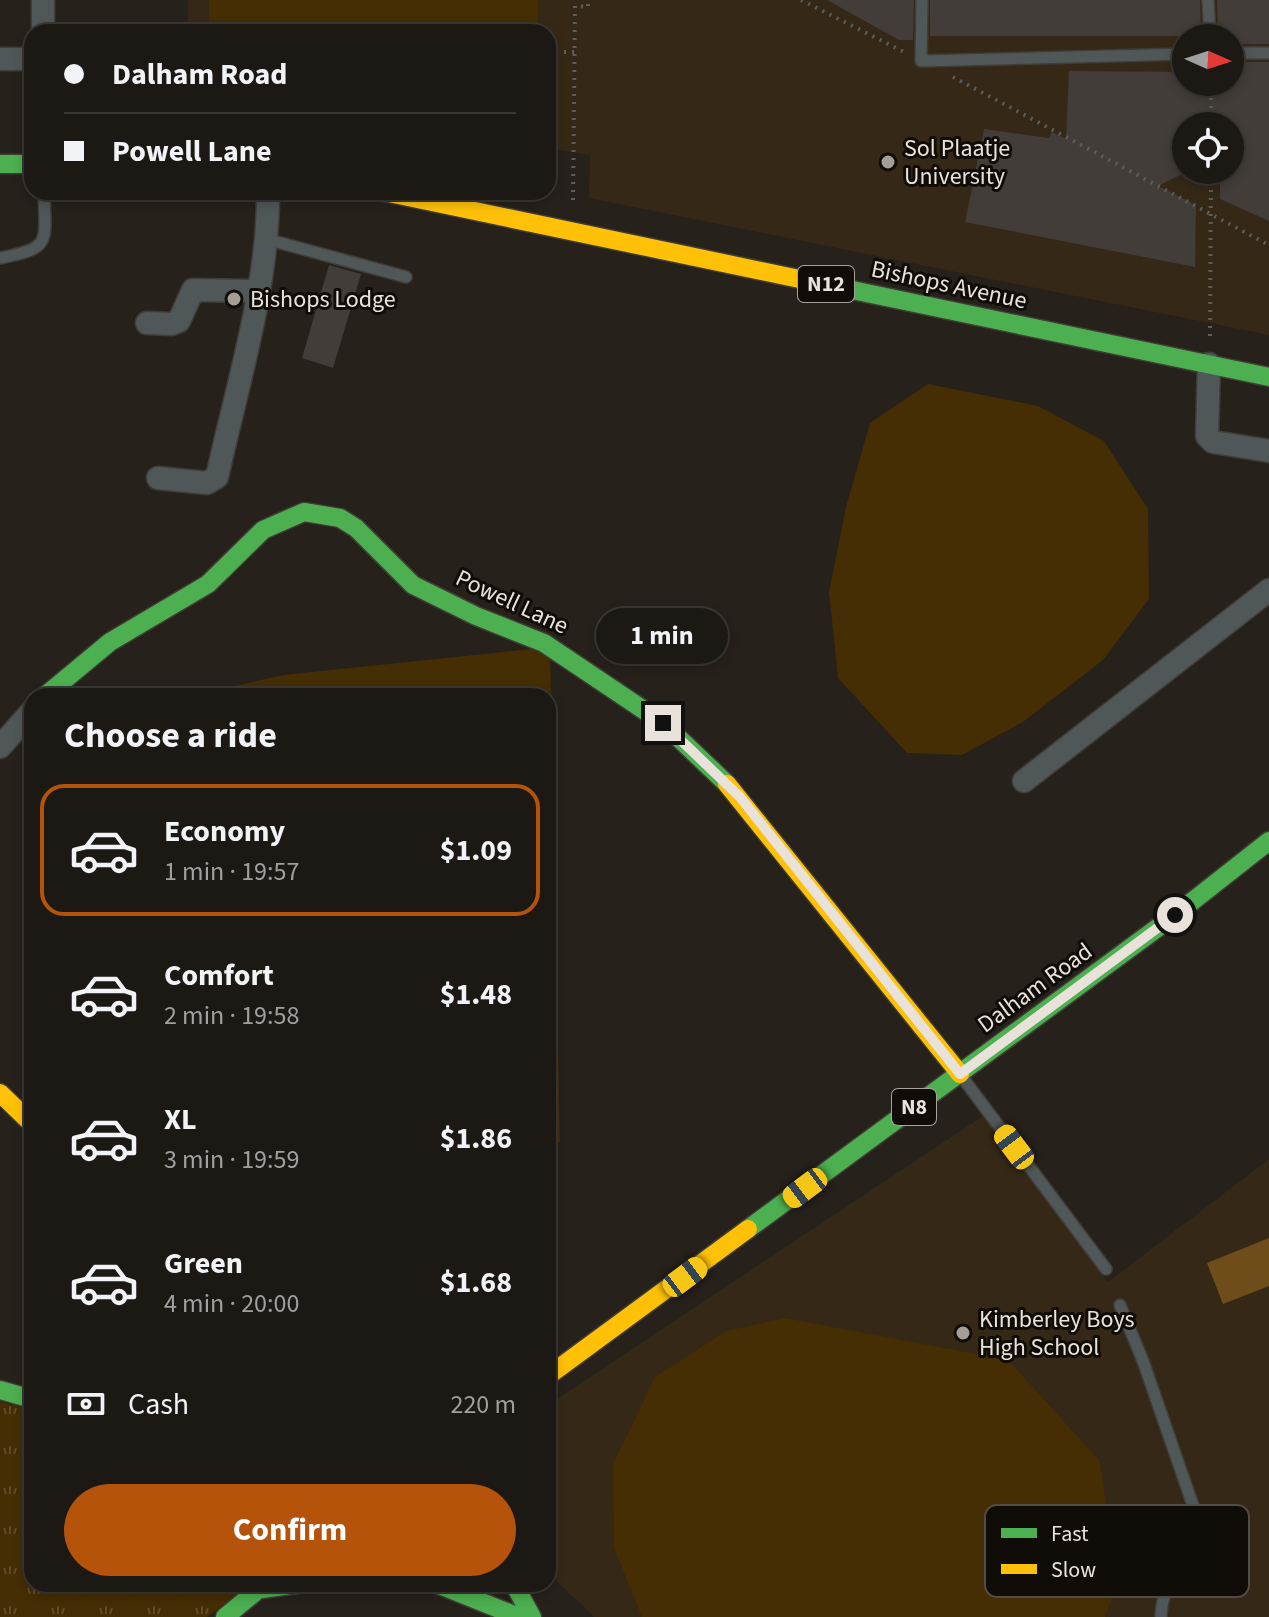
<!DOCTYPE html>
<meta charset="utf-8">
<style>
body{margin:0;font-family:"Source Sans 3",sans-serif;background:#25221d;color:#f1f3f6;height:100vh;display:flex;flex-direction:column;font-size:30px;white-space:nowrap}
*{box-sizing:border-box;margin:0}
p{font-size:26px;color:#a0a0a0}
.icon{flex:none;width:44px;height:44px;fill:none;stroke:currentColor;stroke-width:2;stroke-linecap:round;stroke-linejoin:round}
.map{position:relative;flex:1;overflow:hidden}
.sheet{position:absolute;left:24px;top:688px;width:532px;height:904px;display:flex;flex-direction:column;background:#1c1914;border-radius:24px;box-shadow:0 4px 12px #0003,0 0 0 2px #3a3834}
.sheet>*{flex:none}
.guide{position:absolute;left:24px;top:24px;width:532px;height:176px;border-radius:24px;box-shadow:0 4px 12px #0003,0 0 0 2px #3a3834;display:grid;align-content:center;height:176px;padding:0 40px;background:#1c1914}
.needle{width:52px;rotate:93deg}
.buttons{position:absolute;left:1172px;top:24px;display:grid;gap:16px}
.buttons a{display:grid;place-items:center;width:72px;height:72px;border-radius:50%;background:#1c1914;box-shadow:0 4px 12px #0003,0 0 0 2px #3a3834;font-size:40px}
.end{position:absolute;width:36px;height:36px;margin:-18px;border:10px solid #e8e2da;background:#111;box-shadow:0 0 0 4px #111}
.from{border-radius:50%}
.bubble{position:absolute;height:56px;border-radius:28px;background:#1c1914;box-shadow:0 4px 12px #0003,0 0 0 2px #3a3834;font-size:26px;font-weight:700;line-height:56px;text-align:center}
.car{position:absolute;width:24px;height:48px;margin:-24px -12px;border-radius:10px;box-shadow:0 0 6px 2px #0007;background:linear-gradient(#f5c518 24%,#345 0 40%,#f5c518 0 76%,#345 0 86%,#f5c518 0)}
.guide b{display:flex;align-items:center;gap:28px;height:76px;font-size:30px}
.guide b+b{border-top:2px solid #3a3834}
.guide i{width:20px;height:20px;background:#f1f3f6}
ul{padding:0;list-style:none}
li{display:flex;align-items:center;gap:24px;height:132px;margin:0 16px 12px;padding:0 24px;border:4px solid transparent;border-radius:24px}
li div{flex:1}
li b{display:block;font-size:30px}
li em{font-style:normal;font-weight:700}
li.active{border-color:#b45309}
li>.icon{width:72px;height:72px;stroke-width:1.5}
h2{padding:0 40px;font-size:36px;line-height:96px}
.pay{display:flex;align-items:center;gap:20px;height:88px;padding:0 40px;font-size:30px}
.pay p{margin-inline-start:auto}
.action{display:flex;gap:16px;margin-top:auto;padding:16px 40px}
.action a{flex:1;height:92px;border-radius:48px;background:#b45309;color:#fff;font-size:32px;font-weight:700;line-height:92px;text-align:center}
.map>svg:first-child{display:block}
.built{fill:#352817;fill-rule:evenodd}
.park{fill:url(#park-tufts)}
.garden{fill:#452d04}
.water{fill:#6f4d1b}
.building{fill:#423d38}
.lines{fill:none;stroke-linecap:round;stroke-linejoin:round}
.lane-casing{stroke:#403c36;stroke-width:14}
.street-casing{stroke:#403c36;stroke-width:25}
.fast-casing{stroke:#403c36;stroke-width:21}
.slow-casing{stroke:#403c36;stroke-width:21}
.path{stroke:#5b5e5e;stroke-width:4;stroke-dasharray:2 6;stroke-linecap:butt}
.lane{stroke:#505759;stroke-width:11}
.street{stroke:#505759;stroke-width:22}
.fast{stroke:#4caf50;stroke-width:18}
.slow{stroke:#ffc107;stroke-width:18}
.route{stroke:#e8e2da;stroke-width:10}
.poi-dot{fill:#a49e97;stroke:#100c07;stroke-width:3}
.labels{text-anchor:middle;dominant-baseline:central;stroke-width:6;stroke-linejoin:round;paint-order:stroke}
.shield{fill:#100c07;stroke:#a7a29b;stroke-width:2}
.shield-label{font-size:22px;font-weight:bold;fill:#e8e2da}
.poi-label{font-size:24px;fill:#e8e2da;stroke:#100c07;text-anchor:start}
.street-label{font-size:24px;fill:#e8e2da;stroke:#100c07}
.key{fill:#100c07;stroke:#514c46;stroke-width:2}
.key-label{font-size:22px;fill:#e8e2da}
</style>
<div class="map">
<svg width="1269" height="1617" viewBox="0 0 1269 1617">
<defs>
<pattern id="park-tufts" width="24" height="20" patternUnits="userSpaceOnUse" patternTransform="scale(2)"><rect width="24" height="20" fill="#452d04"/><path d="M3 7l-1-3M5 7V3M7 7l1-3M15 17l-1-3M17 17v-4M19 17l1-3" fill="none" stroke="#604b28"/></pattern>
</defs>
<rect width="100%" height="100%" fill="#26211a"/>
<!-- built -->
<path class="built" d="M188 0H1269V335L589 198 590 155 548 148V32H188ZM1186 38H1230V82H1186ZM1186 126H1230V170H1186Z
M983 1116 1108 1282 1269 1159V1617H594L548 1573V1490L551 1477 548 1405Z"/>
<!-- park -->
<path class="park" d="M0 1402 32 1410V1584H251L207 1617H0Z"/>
<!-- garden -->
<path class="garden" d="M209 0H538V23L209 22Z
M928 384 1038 406 1104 441 1148 509 1149 599 1103 660 1023 722 962 755 907 753 838 678 829 592 846 507 870 423Z
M550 647 560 1142 548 1144V696H191L283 675Z
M785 1318 1008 1360 1100 1461 1117 1584 1105 1617H642L614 1548 613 1464 655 1377 726 1331Z"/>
<!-- water -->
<path class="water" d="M1269 1238V1286L1223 1304 1207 1263Z"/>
<!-- building -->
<path class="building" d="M827 0H914L913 40H899Z
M930 0H1200L1201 36H930Z
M1217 0H1269V44H1230V36H1218Z
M1230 62H1269V221L1220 199V170H1230V126H1186V172L1158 186 1196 205 1195 267 965 222 984 129 1049 138 1052 132 1066 139 1069 71 1186 72V82H1230Z
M329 265 361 274 333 368 302 358Z"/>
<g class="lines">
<!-- lane casing -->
<g class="lane-casing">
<path id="lane" d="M922 0 921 61 1186 54
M1208 0 1210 38
M1230 53H1269
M266 239 406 277
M0 258C53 248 45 242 44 192
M962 1077 1106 1269
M1120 1305 1143 1361 1196 1514C1199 1549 1161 1577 1161 1617"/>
</g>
<!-- street casing -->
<g class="street-casing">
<path id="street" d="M43 32V0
M0 59H32
M147 323 172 324 179 321 193 290 257 291
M1209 364 1207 436 1213 442 1269 451
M158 478 207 483 217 477C237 386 269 284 268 192
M0 747 32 711
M1024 781 1269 590"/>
</g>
<!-- fast casing -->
<g class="fast-casing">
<path id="fast" d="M0 164H32
M809 281 1269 377
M45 696 110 642 208 584 263 530 304 512 340 518 356 528 413 585 476 616 544 643 663 723 727 784
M748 1229 1175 915 1269 841
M0 1390 32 1399
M437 1584 519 1617
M514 1584 532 1617
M262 1589 297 1584
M225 1617 265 1584"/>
</g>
<!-- slow casing -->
<g class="slow-casing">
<path id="slow" d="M384 192 809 281
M727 784 960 1074
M0 1093 32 1124
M548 1376 748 1229"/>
</g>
<!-- path -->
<path class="path" d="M801 0 906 53
M548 52H574
M953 77 1269 245
M1211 82V126
M573 200 575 6 588 7V0
M1210 336 1211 170"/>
<!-- lane -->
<use href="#lane" class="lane"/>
<!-- street -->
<use href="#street" class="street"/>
<!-- fast -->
<use href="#fast" class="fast"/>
<!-- slow -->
<use href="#slow" class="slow"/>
</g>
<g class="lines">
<!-- route -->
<path class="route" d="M663 723 740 797 960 1074 1175 915"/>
</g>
<!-- markers -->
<g class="poi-dot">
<circle cx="888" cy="162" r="8"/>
<circle cx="234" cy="299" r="8"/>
<circle cx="963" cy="1333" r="8"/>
</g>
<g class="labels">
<!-- shield labels -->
<g class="shield">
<rect x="798" y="266" width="56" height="36" rx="6"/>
<rect x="892" y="1089" width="44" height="36" rx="6"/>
</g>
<g class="shield-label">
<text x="826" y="284">N12</text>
<text x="914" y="1107">N8</text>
</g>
<!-- poi labels -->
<g class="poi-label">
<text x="904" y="148">Sol Plaatje<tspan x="904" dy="28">University</tspan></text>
<text x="250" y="299">Bishops Lodge</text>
<text x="979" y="1319">Kimberley Boys<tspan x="979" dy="28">High School</tspan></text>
</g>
<!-- street labels -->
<g class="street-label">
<text transform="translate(949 285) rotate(12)">Bishops Avenue</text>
<text transform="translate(512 602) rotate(25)">Powell Lane</text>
<text transform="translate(1035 988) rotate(-36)">Dalham Road</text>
</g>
</g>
<!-- legend -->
<rect x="985" y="1505" width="264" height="92" rx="12" class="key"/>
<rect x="1001" y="1528" width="36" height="10" fill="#4caf50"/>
<rect x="1001" y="1564" width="36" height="10" fill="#ffc107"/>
<g class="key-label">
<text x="1051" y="1541">Fast</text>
<text x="1051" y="1577">Slow</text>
</g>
</svg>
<div class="buttons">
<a><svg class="needle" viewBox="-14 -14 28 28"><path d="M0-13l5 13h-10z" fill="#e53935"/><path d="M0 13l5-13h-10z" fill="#a0a0a0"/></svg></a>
<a><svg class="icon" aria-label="locate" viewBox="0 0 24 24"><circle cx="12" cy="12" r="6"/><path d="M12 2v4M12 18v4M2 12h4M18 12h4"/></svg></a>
</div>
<i class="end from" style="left:1175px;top:915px"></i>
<i class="end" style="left:663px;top:723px"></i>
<div class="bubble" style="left:596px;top:608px;width:132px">1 min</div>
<i class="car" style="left:1014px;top:1147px;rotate:323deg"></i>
<i class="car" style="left:805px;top:1188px;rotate:233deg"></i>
<i class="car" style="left:685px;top:1277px;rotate:53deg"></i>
<div class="guide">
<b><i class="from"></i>Dalham Road</b>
<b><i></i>Powell Lane</b>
</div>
<section class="sheet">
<h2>Choose a ride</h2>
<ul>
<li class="active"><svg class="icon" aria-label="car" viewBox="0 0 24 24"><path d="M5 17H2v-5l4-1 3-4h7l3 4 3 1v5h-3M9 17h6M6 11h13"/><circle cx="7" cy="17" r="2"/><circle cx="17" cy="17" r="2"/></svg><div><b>Economy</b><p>1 min · 19:57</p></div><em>$1.09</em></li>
<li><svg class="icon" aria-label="car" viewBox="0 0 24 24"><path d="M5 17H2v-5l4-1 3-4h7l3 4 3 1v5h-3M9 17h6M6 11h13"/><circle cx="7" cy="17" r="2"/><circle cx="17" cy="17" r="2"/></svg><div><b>Comfort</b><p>2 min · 19:58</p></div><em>$1.48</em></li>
<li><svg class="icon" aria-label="car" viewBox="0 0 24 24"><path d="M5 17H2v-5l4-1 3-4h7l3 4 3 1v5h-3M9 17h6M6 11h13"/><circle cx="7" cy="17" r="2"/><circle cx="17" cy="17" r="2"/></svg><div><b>XL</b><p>3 min · 19:59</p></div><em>$1.86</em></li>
<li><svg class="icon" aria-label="car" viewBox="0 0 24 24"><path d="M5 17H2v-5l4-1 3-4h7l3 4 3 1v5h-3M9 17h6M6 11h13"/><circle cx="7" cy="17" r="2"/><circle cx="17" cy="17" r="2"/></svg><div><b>Green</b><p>4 min · 20:00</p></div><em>$1.68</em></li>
</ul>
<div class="pay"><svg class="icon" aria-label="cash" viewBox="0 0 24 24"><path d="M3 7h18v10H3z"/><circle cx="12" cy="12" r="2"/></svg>Cash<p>220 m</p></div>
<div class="action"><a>Confirm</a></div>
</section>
</div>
